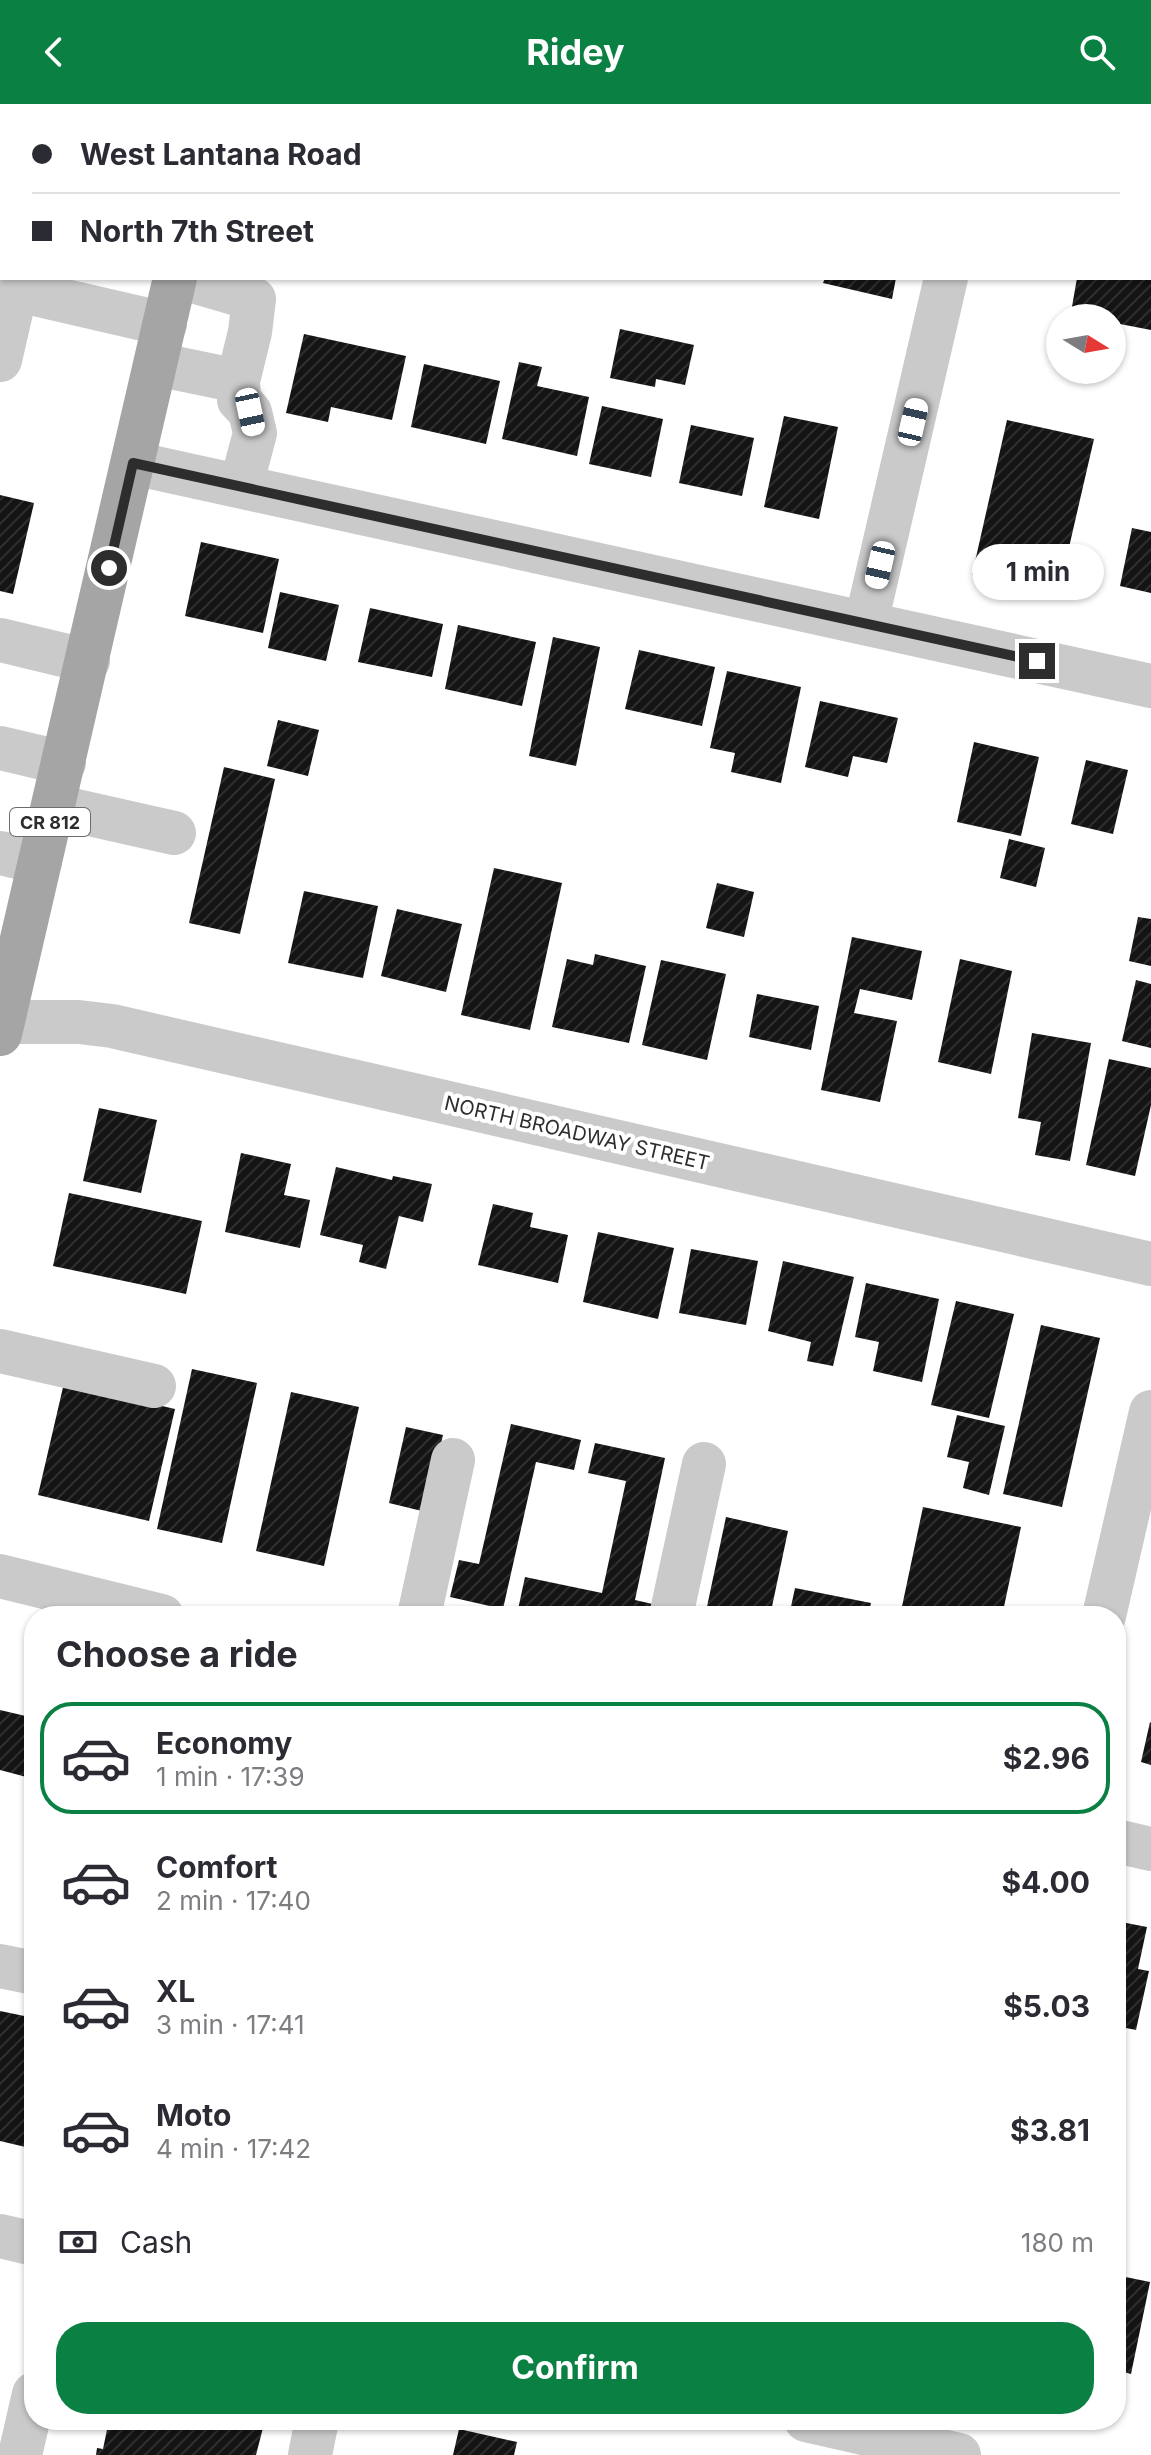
<!DOCTYPE html>
<meta charset="utf-8">
<style>
body{margin:0;font-family:Inter,sans-serif;background:#f2f2f3;color:#2b2b33;height:100vh;display:flex;flex-direction:column;font-size:30px;white-space:nowrap}
*{box-sizing:border-box;margin:0}
p{font-size:26px;color:#7c7c81}
.icon{flex:none;width:44px;height:44px;fill:none;stroke:currentColor;stroke-width:2;stroke-linecap:round;stroke-linejoin:round}
.map{position:relative;flex:1;overflow:hidden}
.sheet{position:absolute;left:24px;top:1502px;width:1102px;height:824px;display:flex;flex-direction:column;background:#fff;border-radius:32px;box-shadow:0 2px 6px #0004}
.sheet>*{flex:none}
.hud{position:absolute;left:0px;top:0px;width:1152px;height:176px;box-shadow:0 2px 6px #0004;display:grid;align-content:center;height:176px;padding:0 32px;background:#fff}
.needle{width:52px;rotate:101deg}
.buttons{position:absolute;left:1046px;top:200px;display:grid;gap:16px}
.buttons a{display:grid;place-items:center;width:80px;height:80px;border-radius:50%;background:#fff;box-shadow:0 2px 6px #0004;font-size:40px}
.end{position:absolute;width:36px;height:36px;margin:-18px;border:10px solid #2d2d2d;background:#fff;box-shadow:0 0 0 4px #fff}
.from{border-radius:50%}
.bubble{position:absolute;height:56px;border-radius:28px;background:#fff;box-shadow:0 2px 6px #0004;font-size:26px;font-weight:700;line-height:56px;text-align:center}
.car{position:absolute;width:24px;height:48px;margin:-24px -12px;border-radius:10px;box-shadow:0 0 6px 2px #0007;background:linear-gradient(#fff 24%,#345 0 40%,#fff 0 76%,#345 0 86%,#fff 0)}
.hud b{display:flex;align-items:center;gap:28px;height:76px;font-size:30px}
.hud b+b{border-top:2px solid #e1e1e2}
.hud i{width:20px;height:20px;background:#2b2b33}
ul{padding:0;list-style:none}
li{display:flex;align-items:center;gap:24px;height:112px;margin:0 16px 12px;padding:0 16px;border:4px solid transparent;border-radius:32px}
li div{flex:1}
li b{display:block;font-size:30px}
li em{font-style:normal;font-weight:700}
li.on{border-color:#0b8043}
li>.icon{width:72px;height:72px;stroke-width:1.5}
h2{padding:0 32px;font-size:36px;line-height:96px}
.pay{display:flex;align-items:center;gap:20px;height:88px;padding:0 32px;font-size:30px}
.pay p{margin-inline-start:auto}
.cta{display:flex;gap:16px;margin-top:auto;padding:16px 32px}
.cta a{flex:1;height:92px;border-radius:32px;background:#0b8043;color:#fff;font-size:32px;font-weight:700;line-height:92px;text-align:center}
header{display:flex;justify-content:space-between;align-items:center;height:104px;padding:0 32px;background:#0b8043;color:#fff;font-size:36px;font-weight:700}
.map>svg:first-child{display:block}
.building{fill:url(#building-hatch)}
.lines{fill:none;stroke-linecap:round;stroke-linejoin:round}
.minor{stroke:#cacaca;stroke-width:44}
.major{stroke:#a5a5a5;stroke-width:44}
.route{stroke:#2d2d2d;stroke-width:10}
.labels{text-anchor:middle;dominant-baseline:central;stroke-width:8;stroke-linejoin:round;paint-order:stroke}
.shield{fill:#fff;stroke:#6c6c6c;stroke-width:2}
.shield-label{font-size:18px;font-weight:bold;fill:#2d2d2d}
.street-label{font-size:20px;fill:#2d2d2d;stroke:#fff}
</style>
<header><svg class="icon" aria-label="back" viewBox="0 0 24 24"><path d="M15 5l-7 7 7 7"/></svg>Ridey<svg class="icon" aria-label="search" viewBox="0 0 24 24"><circle cx="10" cy="10" r="6"/><path d="M15 15l6 6"/></svg></header>
<div class="map">
<svg width="1151" height="2351" viewBox="0 0 1151 2351">
<defs>
<pattern id="building-hatch" width="6" height="6" patternUnits="userSpaceOnUse" patternTransform="scale(2)"><rect width="6" height="6" fill="#141414"/><path d="M-1 1l2-2M0 6l6-6M5 7l2-2" fill="none" stroke="#2e2e2e"/></pattern>
</defs>
<rect width="100%" height="100%" fill="#fff"/>
<!-- building -->
<path class="building" d="M825 174H896L892 195 823 179Z
M1077 174H1151V226L1120 220 1118 233 1112 232V214H1070Z
M620 225 694 241 685 281 656 275 655 283 610 274Z
M304 230 406 252 392 316 331 303 328 318 286 309Z
M519 258 542 263 537 282 589 293 577 352 502 335Z
M424 260 500 277 486 340 411 323Z
M602 302 663 315 651 373 589 360Z
M784 312 838 323 819 415 764 403Z
M1007 316 1094 335 1058 491 972 471Z
M691 321 754 334 742 392 679 379Z
M0 391 34 399 13 490 0 487Z
M1132 424 1151 428V489L1120 482Z
M201 438 279 455 263 529 185 512Z
M280 488 339 501 326 557 268 544Z
M370 504 443 520 432 573 358 558Z
M458 521 536 538 522 602 445 585Z
M553 533 600 543 576 662 529 652Z
M639 546 715 563 702 622 625 605Z
M727 567 801 583 781 679 731 668 735 649 710 644Z
M820 597 898 614 887 659 853 652 848 673 805 663Z
M278 616 319 626 308 672 267 662Z
M974 638 1039 653 1021 732 957 718Z
M1086 656 1128 666 1113 730 1071 720Z
M224 663 275 675 240 830 189 819Z
M1009 735 1045 744 1036 783 1000 774Z
M494 764 562 779 530 926 461 911Z
M717 779 754 788 744 833 706 824Z
M304 787 378 802 363 874 288 859Z
M397 805 462 820 446 888 381 872Z
M1138 813 1151 815V862L1129 857Z
M852 833 922 847 912 896 860 885 854 909 897 917 880 998 821 986Z
M595 850 646 862 629 939 552 923 567 855 593 861Z
M960 855 1012 867 991 970 938 958Z
M661 856 726 870 707 956 642 941Z
M1136 876 1151 880V944L1122 937Z
M757 890 819 902 811 946 749 933Z
M1032 929 1091 939 1070 1057 1035 1051 1041 1018 1018 1014Z
M1109 955 1151 964V1001L1135 1072 1086 1061Z
M99 1004 157 1016 141 1089 83 1077Z
M241 1049 291 1060 284 1091 310 1096 300 1144 225 1128Z
M336 1063 392 1076 393 1072 432 1080 423 1118 399 1112 386 1165 359 1158 363 1141 320 1131Z
M69 1089 202 1117 186 1190 53 1162Z
M493 1100 533 1109 530 1123 568 1131 558 1179 478 1161Z
M598 1128 674 1144 658 1215 583 1198Z
M691 1145 758 1157 746 1221 679 1209Z
M783 1157 854 1173 833 1262 807 1257 811 1238 768 1227Z
M866 1179 939 1195 922 1278 873 1267 879 1238 855 1233Z
M956 1197 1014 1210 989 1314 931 1301Z
M1041 1221 1100 1234 1062 1403 1003 1390Z
M192 1265 257 1279 222 1439 157 1425Z
M64 1279 175 1305 149 1417 38 1391Z
M291 1288 359 1303 324 1462 256 1447Z
M957 1311 1005 1322 989 1391 963 1384 969 1358 947 1353Z
M511 1320 581 1336 574 1366 536 1358 503 1505 450 1493 459 1456 479 1460Z
M406 1323 443 1331 426 1408 389 1399Z
M595 1339 665 1354 635 1496 657 1501 654 1512 517 1510 525 1473 602 1489 626 1377 588 1369Z
M923 1403 1021 1423 1002 1512H900Z
M726 1413 788 1427 770 1512H705Z
M795 1484 871 1499 868 1512H789Z
M0 1606 34 1614V1675L0 1666Z
M1150 1618 1151 1619V1661L1141 1658Z
M1116 1817 1147 1823 1138 1865 1149 1867 1136 1926 1116 1922Z
M0 1907 34 1914V2045L0 2037Z
M1116 2171 1150 2178 1131 2270 1116 2266Z
M109 2316H265L256 2351H96L97 2344 103 2345Z
M459 2325 517 2338 514 2351H453Z"/>
<g class="lines">
<!-- minor -->
<path class="minor" d="M828 0 839 2
M121 2 122 0
M983 2V0
M0 50 2 51
M1150 65H1151
M0 182 165 220
M0 256 16 186
M156 260 238 277 250 228 254 195 182 174
M238 277 239 296 250 308 255 329 241 382
M133 359 1151 582
M866 519 946 174
M0 536 88 557
M0 644 64 659
M54 702 174 729
M0 749 40 758
M0 918H79L112 922 1151 1160
M0 1247 154 1282
M0 1472 162 1512
M419 1512 453 1356
M671 1512 704 1360
M1104 1512 1151 1308
M1116 1737 1151 1745
M0 1862 34 1869
M0 2132 34 2140
M806 2316 959 2351
M20 2351 34 2290
M310 2351 317 2316"/>
<!-- major -->
<path class="major" d="M215 2V0
M0 930 175 174"/>
</g>
<g class="lines">
<!-- route -->
<path class="route" d="M109 464 133 359 1037 557"/>
</g>
<g class="labels">
<!-- shield labels -->
<rect class="shield" x="10" y="704" width="80" height="28" rx="6"/>
<g class="shield-label">
<text x="50" y="718">CR 812</text>
</g>
<!-- street labels -->
<g class="street-label">
<text transform="translate(577 1029) rotate(13)">NORTH BROADWAY STREET</text>
</g>
</g>
</svg>
<div class="buttons">
<a><svg class="needle" viewBox="-14 -14 28 28"><path d="M0-13l5 13h-10z" fill="#e53935"/><path d="M0 13l5-13h-10z" fill="#7c7c81"/></svg></a>
</div>
<i class="end from" style="left:109px;top:464px"></i>
<i class="end" style="left:1037px;top:557px"></i>
<div class="bubble" style="left:972px;top:440px;width:132px">1 min</div>
<i class="car" style="left:250px;top:308px;rotate:168deg"></i>
<i class="car" style="left:913px;top:318px;rotate:13deg"></i>
<i class="car" style="left:880px;top:461px;rotate:193deg"></i>
<div class="hud">
<b><i class="from"></i>West Lantana Road</b>
<b><i></i>North 7th Street</b>
</div>
<section class="sheet">
<h2>Choose a ride</h2>
<ul>
<li class="on"><svg class="icon" aria-label="car" viewBox="0 0 24 24"><path d="M5 17H2v-5l4-1 3-4h7l3 4 3 1v5h-3M9 17h6M6 11h13"/><circle cx="7" cy="17" r="2"/><circle cx="17" cy="17" r="2"/></svg><div><b>Economy</b><p>1 min · 17:39</p></div><em>$2.96</em></li>
<li><svg class="icon" aria-label="car" viewBox="0 0 24 24"><path d="M5 17H2v-5l4-1 3-4h7l3 4 3 1v5h-3M9 17h6M6 11h13"/><circle cx="7" cy="17" r="2"/><circle cx="17" cy="17" r="2"/></svg><div><b>Comfort</b><p>2 min · 17:40</p></div><em>$4.00</em></li>
<li><svg class="icon" aria-label="car" viewBox="0 0 24 24"><path d="M5 17H2v-5l4-1 3-4h7l3 4 3 1v5h-3M9 17h6M6 11h13"/><circle cx="7" cy="17" r="2"/><circle cx="17" cy="17" r="2"/></svg><div><b>XL</b><p>3 min · 17:41</p></div><em>$5.03</em></li>
<li><svg class="icon" aria-label="car" viewBox="0 0 24 24"><path d="M5 17H2v-5l4-1 3-4h7l3 4 3 1v5h-3M9 17h6M6 11h13"/><circle cx="7" cy="17" r="2"/><circle cx="17" cy="17" r="2"/></svg><div><b>Moto</b><p>4 min · 17:42</p></div><em>$3.81</em></li>
</ul>
<div class="pay"><svg class="icon" aria-label="cash" viewBox="0 0 24 24"><path d="M3 7h18v10H3z"/><circle cx="12" cy="12" r="2"/></svg>Cash<p>180 m</p></div>
<div class="cta"><a>Confirm</a></div>
</section>
</div>
